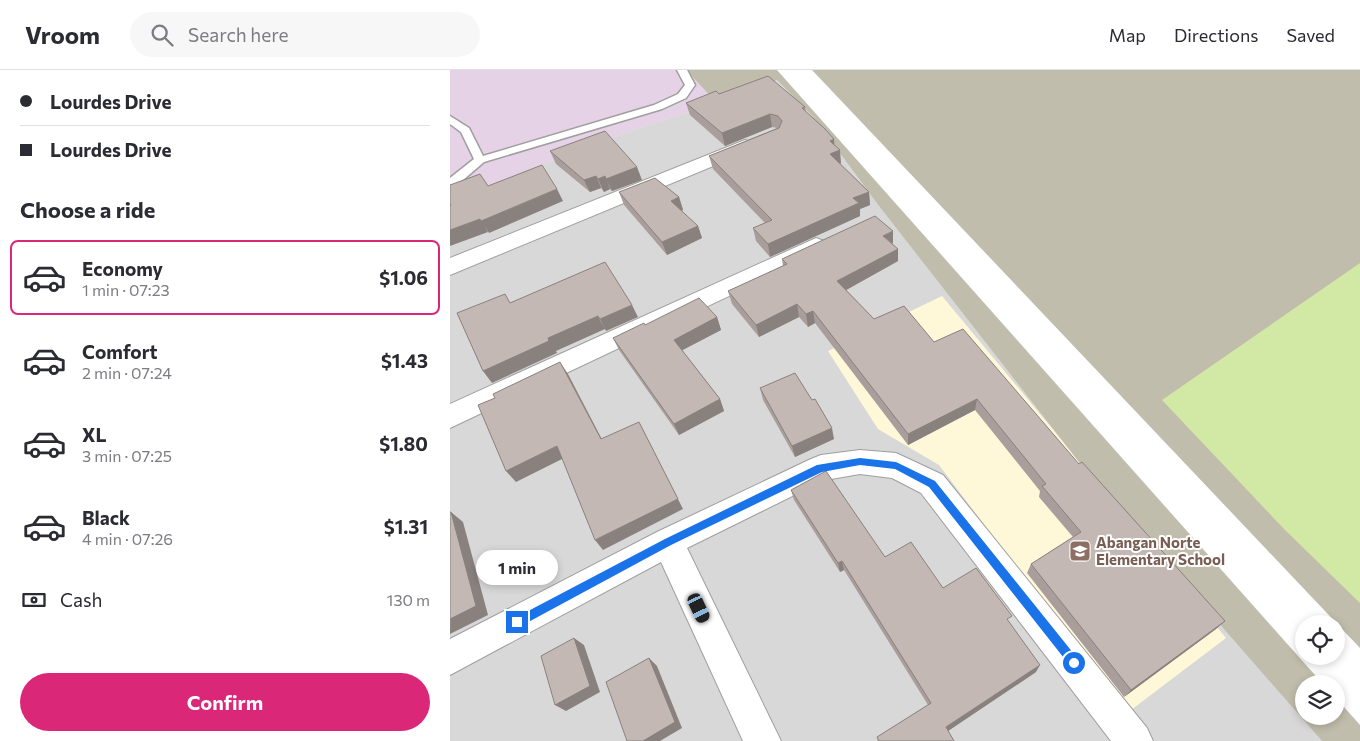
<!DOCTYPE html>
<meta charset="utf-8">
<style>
body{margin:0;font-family:Commissioner,sans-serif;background:#f7f7f7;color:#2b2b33;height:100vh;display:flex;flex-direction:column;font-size:19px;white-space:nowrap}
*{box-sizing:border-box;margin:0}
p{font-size:16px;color:#7c7c81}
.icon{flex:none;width:28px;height:28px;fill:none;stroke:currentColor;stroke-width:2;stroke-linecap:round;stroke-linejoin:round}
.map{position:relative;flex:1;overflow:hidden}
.sheet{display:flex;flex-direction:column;background:#fff;width:450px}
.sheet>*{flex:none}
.top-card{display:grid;align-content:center;height:110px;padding:0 20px;background:#fff}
.controls{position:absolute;left:845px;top:545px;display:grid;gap:10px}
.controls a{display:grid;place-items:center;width:50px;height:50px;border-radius:50%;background:#fff;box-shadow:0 2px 8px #0003;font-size:25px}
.end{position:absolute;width:22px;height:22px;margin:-11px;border:6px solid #1a73e8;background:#fff;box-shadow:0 0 0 2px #fff}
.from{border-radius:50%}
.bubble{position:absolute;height:35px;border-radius:18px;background:#fff;box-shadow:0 2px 8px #0003;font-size:16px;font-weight:700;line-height:35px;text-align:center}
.car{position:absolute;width:15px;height:30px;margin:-15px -8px;border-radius:6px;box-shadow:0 0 4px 1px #0007;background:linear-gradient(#222 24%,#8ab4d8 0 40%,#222 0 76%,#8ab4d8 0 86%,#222 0)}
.top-card b{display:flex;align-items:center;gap:18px;height:48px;font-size:19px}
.top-card b+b{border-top:1px solid #e1e1e2}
.top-card i{width:12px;height:12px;background:#2b2b33}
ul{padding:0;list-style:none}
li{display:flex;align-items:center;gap:15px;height:75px;margin:0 10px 8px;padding:0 10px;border:2px solid transparent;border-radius:8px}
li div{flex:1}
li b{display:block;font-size:19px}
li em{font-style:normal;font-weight:700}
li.on{border-color:#db2777}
li>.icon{width:45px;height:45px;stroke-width:1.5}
h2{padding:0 20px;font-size:22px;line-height:60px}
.pay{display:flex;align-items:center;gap:12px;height:55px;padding:0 20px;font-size:19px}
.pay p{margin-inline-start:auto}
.cta{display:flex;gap:10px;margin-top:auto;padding:10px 20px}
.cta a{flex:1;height:58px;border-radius:30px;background:#db2777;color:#fff;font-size:20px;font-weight:700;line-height:58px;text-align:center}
header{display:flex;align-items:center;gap:30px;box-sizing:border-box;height:70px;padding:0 25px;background:#fff;border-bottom:1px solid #e1e1e2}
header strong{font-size:24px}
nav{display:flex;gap:28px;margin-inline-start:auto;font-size:18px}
.search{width:350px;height:45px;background:#f7f7f7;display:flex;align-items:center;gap:12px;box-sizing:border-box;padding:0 18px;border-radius:28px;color:#7c7c81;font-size:19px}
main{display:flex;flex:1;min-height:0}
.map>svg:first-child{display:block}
.residential{fill:#d9d8d8}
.industrial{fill:#e6d2e6}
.education{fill:#fff8d8}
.construction{fill:#c1bdac;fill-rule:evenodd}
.grass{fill:#d2e8a5}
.pier{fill:#fff;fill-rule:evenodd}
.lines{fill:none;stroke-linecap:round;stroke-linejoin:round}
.lane-casing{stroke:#9f9f9f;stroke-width:3}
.street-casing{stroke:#9f9f9f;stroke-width:2}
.lane{fill:#fff;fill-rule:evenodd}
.street{fill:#fff;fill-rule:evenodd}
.wall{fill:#a99e9b}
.shaded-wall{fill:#89817e}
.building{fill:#c4b8b4;stroke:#89817e}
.route{fill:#1a73e8}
.labels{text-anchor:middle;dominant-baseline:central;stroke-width:4;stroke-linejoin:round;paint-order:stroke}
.education-label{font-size:15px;font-weight:bold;fill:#785e54;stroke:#fff;text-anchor:start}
</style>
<header>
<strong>Vroom</strong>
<div class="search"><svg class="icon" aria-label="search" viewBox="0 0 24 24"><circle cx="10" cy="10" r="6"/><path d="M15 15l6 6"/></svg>Search here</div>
<nav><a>Map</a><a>Directions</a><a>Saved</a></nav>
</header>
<main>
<section class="sheet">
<div class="top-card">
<b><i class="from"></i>Lourdes Drive</b>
<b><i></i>Lourdes Drive</b>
</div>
<h2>Choose a ride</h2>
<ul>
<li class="on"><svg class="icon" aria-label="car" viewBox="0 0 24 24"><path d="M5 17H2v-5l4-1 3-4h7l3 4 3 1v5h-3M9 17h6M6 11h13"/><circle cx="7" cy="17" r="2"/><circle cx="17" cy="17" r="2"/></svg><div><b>Economy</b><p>1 min · 07:23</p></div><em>$1.06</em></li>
<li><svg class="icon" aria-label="car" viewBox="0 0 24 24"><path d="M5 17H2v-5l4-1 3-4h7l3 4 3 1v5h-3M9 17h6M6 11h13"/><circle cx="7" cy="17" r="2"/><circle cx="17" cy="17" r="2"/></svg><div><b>Comfort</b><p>2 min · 07:24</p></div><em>$1.43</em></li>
<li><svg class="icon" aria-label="car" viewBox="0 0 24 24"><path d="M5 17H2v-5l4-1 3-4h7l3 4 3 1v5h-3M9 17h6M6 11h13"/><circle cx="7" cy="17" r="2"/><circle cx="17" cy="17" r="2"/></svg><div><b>XL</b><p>3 min · 07:25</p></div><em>$1.80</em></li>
<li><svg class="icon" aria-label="car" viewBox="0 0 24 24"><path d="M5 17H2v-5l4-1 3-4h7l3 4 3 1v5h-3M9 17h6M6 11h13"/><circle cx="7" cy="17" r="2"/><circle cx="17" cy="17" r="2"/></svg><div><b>Black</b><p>4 min · 07:26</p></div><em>$1.31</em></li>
</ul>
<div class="pay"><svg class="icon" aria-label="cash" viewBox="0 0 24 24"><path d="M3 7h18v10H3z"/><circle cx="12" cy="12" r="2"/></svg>Cash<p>130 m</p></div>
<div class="cta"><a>Confirm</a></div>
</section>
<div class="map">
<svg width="910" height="671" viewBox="0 0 910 671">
<rect width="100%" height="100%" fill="#ede7e1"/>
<!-- residential -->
<path class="residential" d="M327 10 364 48 429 136 639 405 872 671H0V130L180 61 267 33Z"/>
<!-- industrial -->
<path class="industrial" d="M0 0H236L267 33 180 61 0 130Z"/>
<!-- education -->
<path class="education" d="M492 226 776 568 677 643 489 395 428 359 378 281Z"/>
<!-- construction -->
<path class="construction" d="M236 0H910V671H872L639 405 429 136 364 48 327 10 267 33ZM854 554H886V586H854ZM854 614H886V646H854Z"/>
<!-- grass -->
<path class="grass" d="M910 193V533L835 460 712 330Z"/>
<!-- pier -->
<path class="pier" d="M327 0H362L910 578V655L886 628V614H873ZM854 554H886V586H854Z"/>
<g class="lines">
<!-- lane casing -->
<g class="lane-casing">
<path id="lane" d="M227 0H237L245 15 236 28 212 39 34 92 13 110 0 116V108L24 89 11 62 0 54V46L19 58 33 86 204 35 228 24 235 15Z"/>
</g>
<!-- street casing -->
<g class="street-casing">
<path id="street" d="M295 70 302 72 305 76 302 80 0 205V188Z
M366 168 374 171 377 176 374 181 0 358V334Z
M410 380 446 383 493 405 697 658 703 671H661L471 423 442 408 410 404 375 410 237 478 331 671H293L211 492 0 605V569L207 462 361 389 371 385Z"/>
</g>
<!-- lane -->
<use href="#lane" class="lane"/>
<!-- street -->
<use href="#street" class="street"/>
</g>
<!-- wall -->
<path class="wall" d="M269 24 355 37 356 42 385 76 391 93 390 94 419 122 420 135 410 139V146L320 187 306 171 303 158 315 153 263 99 259 86 327 58 322 57 275 76 240 45 236 33Z
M100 81 192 110 162 121 160 119 154 122 151 118 140 122 106 94Z
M169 122 229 127 233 140 231 141 248 156 252 168 217 185 174 135Z
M443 174 448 191 396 220 424 249 484 272 629 394 775 551 766 559 674 627 577 503 581 494 623 467 589 427 590 421 525 340 458 375 365 253 358 257 349 247 309 267 282 234 278 221 333 196 332 189Z
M267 247 271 260 232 280 270 329 274 341 229 365 169 280 163 268 195 255Z
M310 318 362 330 384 369 345 387 313 330Z
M341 420 435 487 559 552 586 602 498 661 504 671H428L427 667 478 635 394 500 390 502 344 430Z"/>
<!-- shaded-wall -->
<path class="shaded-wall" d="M320 44 322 57 275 76 272 63Z
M384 69 385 82 380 71Z
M390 80 391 93 382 97 380 84Z
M187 97 192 110 162 121 156 109Z
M146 106 151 118 140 122 134 110Z
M155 106 160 119 154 122 148 109Z
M107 119 113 131 39 163 31 151Z
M419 122 420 135 410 139V146L320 187 318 174 403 128Z
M229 127 233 140 225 144 221 131Z
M30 149 38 162 0 176V160Z
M248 156 252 168 217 185 212 172Z
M443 161V174L433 166Z
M448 179V191L389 224 387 211Z
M347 234 349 247 309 267 306 255Z
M182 235 188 247 156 261 150 249Z
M363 241 365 253 358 257 356 244Z
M148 246 155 259 106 281 107 283 42 313 33 301 98 268Z
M267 247 271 260 229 282 224 270Z
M110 292 118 304 158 381 151 369Z
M270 329 274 341 229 365 224 354Z
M527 329 525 340 458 375V364Z
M189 352 233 439 153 480 145 470Z
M382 358 384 369 345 387 342 376Z
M107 376 116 387 66 412 56 401Z
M1 442 13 452 38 545 0 564Z
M392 491 394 500 390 502 388 493Z
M775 551 766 559 674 627 681 620Z
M124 568 134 575 150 622 116 641 105 635Z
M199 588 207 596 232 658 210 671H193Z
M590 595 586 602 495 663 496 657Z"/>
<!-- building -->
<path class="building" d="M318 6 355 37 352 38 375 59 384 69 380 71 390 80 380 84 419 122 403 128 409 133 318 174 303 158 322 150 259 86 329 58 332 51 328 46 320 44 272 63 236 33 266 21 269 24Z
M155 61 187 97 156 109 155 106 148 109 146 106 134 110 100 81Z
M92 95 107 119 31 151 30 149 0 160V136L1 135 0 133V115L30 104 38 116Z
M205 108 229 127 221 131 248 156 212 172 169 122Z
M425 146 443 161 433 166 448 179 387 211 424 249 454 236 484 272 513 259 629 394 632 392 775 551 681 620 581 494 631 462 592 416 596 414 527 329 458 364 363 241 356 244 347 234 306 255 278 221 337 194 332 189Z
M155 192 182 235 150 249 148 246 98 268 99 271 33 301 7 243 55 224 60 233Z
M249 228 267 247 224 270 270 329 224 354 163 268 194 253 195 255Z
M110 292 151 369 189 352 228 429 145 470 107 376 56 401 28 335 45 328 43 324Z
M345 303 362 330 365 329 382 358 342 376 310 318Z
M376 401 435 487 461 472 493 518 526 498 562 546 557 549 590 595 496 657 504 671H429L427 667 481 633 392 491 388 493 341 420Z
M0 442H1L26 536 0 549Z
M124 568 140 616 105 635 91 586Z
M199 588 225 652 193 671H177L156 612Z"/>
<!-- route -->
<path class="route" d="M410 388 446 392 485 411 628 589 630 593 628 597 624 598 621 597 479 417 445 399 410 395 372 402 221 475 71 556H63V549L215 469 367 395Z"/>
<!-- icons -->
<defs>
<g id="school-square" transform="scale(1.125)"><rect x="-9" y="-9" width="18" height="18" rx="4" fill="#8d6e63" stroke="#fff"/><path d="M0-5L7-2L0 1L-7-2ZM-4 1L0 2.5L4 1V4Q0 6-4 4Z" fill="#fff"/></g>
</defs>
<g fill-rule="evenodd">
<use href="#school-square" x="630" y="481"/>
</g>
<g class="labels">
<!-- education labels -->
<g class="education-label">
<text x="646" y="472">Abangan Norte<tspan x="646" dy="17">Elementary School</tspan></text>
</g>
</g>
</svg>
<div class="controls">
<a><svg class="icon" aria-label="locate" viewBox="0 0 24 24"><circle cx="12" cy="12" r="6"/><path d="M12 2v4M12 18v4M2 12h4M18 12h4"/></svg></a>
<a><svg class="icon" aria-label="layers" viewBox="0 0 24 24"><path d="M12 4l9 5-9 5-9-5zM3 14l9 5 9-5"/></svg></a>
</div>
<i class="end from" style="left:624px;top:593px"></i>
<i class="end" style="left:67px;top:552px"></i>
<div class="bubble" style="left:26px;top:480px;width:82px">1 min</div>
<i class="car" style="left:249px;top:538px;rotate:155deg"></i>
</div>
</main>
